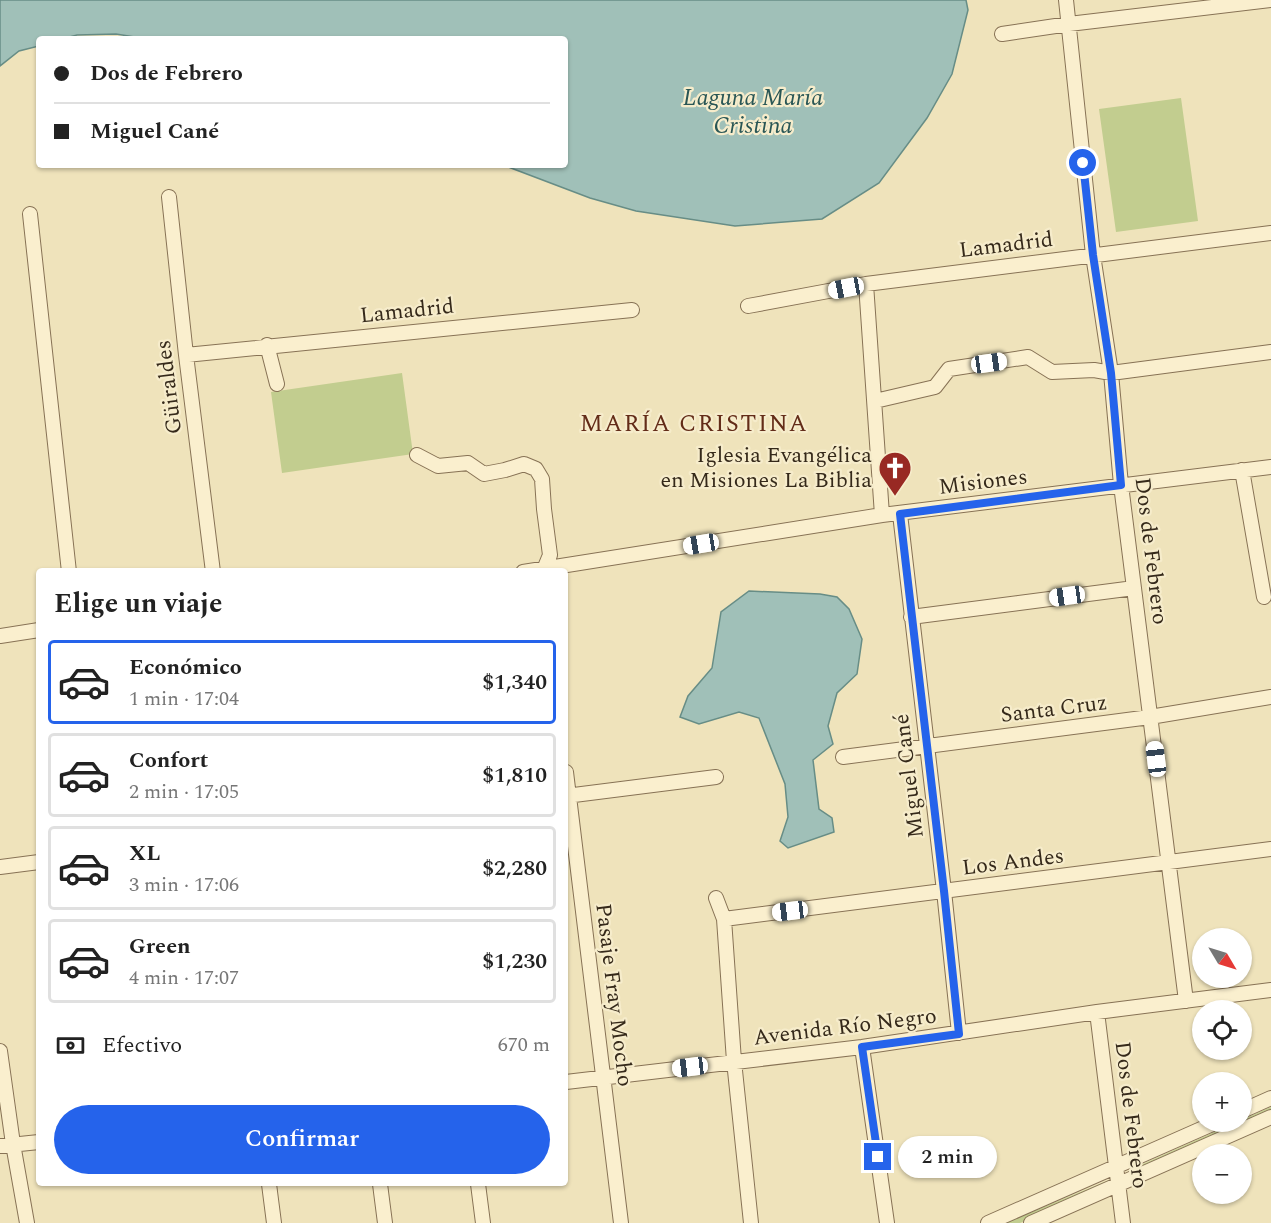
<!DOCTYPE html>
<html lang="es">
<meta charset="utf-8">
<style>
body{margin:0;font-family:Spectral,serif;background:#f2f2f2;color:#222;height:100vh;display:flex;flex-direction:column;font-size:22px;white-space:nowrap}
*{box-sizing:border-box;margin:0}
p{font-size:20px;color:#767676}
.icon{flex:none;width:33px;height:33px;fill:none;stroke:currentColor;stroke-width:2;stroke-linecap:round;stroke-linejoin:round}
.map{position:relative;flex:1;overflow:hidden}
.sheet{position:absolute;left:36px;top:568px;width:532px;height:618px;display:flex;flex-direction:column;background:#fff;border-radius:6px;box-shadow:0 2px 4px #0004}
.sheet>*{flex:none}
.top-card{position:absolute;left:36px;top:36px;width:532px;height:132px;border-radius:6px;box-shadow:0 2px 4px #0004;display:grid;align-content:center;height:132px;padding:0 18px;background:#fff}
.needle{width:39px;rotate:128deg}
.tools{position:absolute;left:1192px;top:928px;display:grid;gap:12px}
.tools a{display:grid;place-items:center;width:60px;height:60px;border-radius:50%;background:#fff;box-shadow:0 2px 4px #0004;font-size:30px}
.end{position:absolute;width:27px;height:27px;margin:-14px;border:8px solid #2563eb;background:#fff;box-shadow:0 0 0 3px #fff}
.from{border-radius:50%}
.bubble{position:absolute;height:42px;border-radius:21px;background:#fff;box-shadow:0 2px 4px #0004;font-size:20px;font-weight:600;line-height:42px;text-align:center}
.car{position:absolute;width:18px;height:36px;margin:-18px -9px;border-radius:8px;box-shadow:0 0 4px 2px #0007;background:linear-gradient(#fff 24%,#345 0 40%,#fff 0 76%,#345 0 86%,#fff 0)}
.top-card b{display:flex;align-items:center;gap:21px;height:57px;font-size:22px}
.top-card b+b{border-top:2px solid #e0e0e0}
.top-card i{width:15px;height:15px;background:#222}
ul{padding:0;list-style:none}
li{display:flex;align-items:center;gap:18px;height:84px;margin:0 12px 9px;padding:0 6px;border:3px solid #e0e0e0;border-radius:6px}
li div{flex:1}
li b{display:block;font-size:22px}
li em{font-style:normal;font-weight:600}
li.current{border-color:#2563eb}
li>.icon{width:54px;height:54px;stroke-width:1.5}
h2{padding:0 18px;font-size:27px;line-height:72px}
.pay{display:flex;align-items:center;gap:15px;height:66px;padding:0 18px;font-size:22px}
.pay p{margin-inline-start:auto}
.primary-button{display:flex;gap:12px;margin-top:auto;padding:12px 18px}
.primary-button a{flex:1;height:69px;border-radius:36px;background:#2563eb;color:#fff;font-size:24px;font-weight:600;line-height:69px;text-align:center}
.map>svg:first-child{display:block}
.green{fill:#c2cd8f}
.water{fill:#a0c0b8;stroke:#678d86;stroke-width:1.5}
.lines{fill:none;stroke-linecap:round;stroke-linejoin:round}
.minor-casing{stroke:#877255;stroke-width:16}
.minor{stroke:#faefce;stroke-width:14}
.route{stroke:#2563eb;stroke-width:8}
.labels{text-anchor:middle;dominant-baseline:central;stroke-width:4.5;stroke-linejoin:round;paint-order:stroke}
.street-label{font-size:22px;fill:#35291a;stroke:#f6eccb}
.poi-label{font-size:22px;fill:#35291a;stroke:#f6eccb;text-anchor:end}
.water-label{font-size:24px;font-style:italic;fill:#295655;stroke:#f6eccb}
.neighbourhood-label{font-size:24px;letter-spacing:1.5px;fill:#632c18;stroke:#f6eccb}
</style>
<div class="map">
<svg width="1271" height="1223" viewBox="0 0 1271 1223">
<rect width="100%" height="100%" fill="#efe3bb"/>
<!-- green -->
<path class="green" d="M1181 98 1198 221 1116 232 1099 109Z
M402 373 413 454 282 473 271 392Z
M1271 1107V1112L1134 1173 1132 1169 1237 1122H1242V1120Z
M1109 1180 1111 1185 1020 1223H1006Z"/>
<!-- water -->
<path class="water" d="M0 0H966L968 10 952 74 927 118 879 183 822 219 735 226 636 211 590 198 503 165H566V39H147L116 34 77 35 62 39H39V46L19 51 0 66Z
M749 591 820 594 837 597 849 609 862 639 857 674 837 693 828 726 833 744 813 760 819 809 832 818 834 832 788 848 780 841 788 817 785 784 759 718 739 712 699 724 680 717 688 696 712 668 721 612Z"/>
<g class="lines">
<!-- minor casing -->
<g class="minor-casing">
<path id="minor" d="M1066 0 1093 255 1111 373 1121 485 1186 1001
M1002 34 1069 24 1271 0
M169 197 186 355 213 572
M30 214 69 572
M866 284 882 515
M748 306 866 284 1271 233
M267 345 277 384
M186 355 632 310
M875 401 935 387 949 369 1028 357 1052 372 1094 370 1111 373 1271 352
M417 455 438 466 468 463 484 474 505 470 524 464 536 469 542 479 544 509 550 555 543 572
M1242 470 1264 597
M900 514 944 891 959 1033
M523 572 882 515 1271 467
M911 617 1134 588
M0 636 39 630
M843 757 1150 717 1271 697
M566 772 621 1223
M566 796 716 777
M0 867 39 862
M716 898 724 919 734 1061 751 1223
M724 919 1271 849
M1097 1012 1123 1223
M862 1047 887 1223
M0 1051 13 1144 27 1223
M566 1082 862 1047 1097 1012 1271 990
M1242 1111 1271 1098
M0 1146 39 1142
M269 1184 274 1223
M380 1184 385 1223
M478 1184 483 1223
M988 1223 1217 1122
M1031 1223 1271 1117"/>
</g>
<!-- minor -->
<use href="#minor" class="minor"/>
</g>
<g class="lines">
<!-- route -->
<path class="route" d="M878 1157 862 1047 959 1034 944 891 900 514 1121 485 1111 373 1093 255 1083 163"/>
</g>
<!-- icons -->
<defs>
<g id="church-pin" transform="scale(1.725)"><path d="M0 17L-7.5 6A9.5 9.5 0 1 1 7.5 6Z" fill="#982923" stroke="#f6eccb"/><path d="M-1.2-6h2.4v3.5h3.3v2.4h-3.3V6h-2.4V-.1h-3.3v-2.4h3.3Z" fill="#fff"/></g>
</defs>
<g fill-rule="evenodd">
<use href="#church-pin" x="895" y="468"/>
</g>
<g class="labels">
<!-- street labels -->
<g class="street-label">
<text transform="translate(1006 245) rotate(-7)">Lamadrid</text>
<text transform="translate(407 311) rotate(-6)">Lamadrid</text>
<text transform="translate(169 387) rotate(-97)">Güiraldes</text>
<text transform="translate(983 482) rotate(-7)">Misiones</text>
<text transform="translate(1151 551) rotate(83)">Dos de Febrero</text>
<text transform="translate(1054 709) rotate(-7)">Santa Cruz</text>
<text transform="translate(909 776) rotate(-97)">Miguel Cané</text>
<text transform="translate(1013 862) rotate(-7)">Los Andes</text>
<text transform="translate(614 995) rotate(83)">Pasaje Fray Mocho</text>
<text transform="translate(845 1027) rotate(-7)">Avenida Río Negro</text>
<text transform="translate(1131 1115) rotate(83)">Dos de Febrero</text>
</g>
<!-- poi labels -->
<g class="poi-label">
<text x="872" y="455">Iglesia Evangélica<tspan x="872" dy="25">en Misiones La Biblia</tspan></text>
</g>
<!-- water labels -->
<g class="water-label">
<text x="753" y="98">Laguna María<tspan x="753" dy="28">Cristina</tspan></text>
</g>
<!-- neighbourhood labels -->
<g class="neighbourhood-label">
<text x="694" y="424">MARÍA CRISTINA</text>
</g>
</g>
</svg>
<div class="tools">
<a><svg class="needle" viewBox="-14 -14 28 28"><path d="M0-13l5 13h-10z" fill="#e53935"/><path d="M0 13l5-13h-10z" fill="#767676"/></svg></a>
<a><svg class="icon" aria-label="locate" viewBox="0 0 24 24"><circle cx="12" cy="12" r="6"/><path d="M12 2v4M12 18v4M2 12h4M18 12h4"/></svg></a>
<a>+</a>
<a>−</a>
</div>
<i class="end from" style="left:1083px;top:163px"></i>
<i class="end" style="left:878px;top:1157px"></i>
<div class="bubble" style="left:898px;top:1136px;width:99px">2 min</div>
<i class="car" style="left:846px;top:288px;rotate:259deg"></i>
<i class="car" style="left:989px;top:363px;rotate:82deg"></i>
<i class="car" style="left:701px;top:544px;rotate:261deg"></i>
<i class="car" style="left:1067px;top:596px;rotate:262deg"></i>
<i class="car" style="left:1156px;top:759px;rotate:353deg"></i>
<i class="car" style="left:790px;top:911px;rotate:263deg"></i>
<i class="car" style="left:690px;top:1067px;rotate:263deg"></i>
<div class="top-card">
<b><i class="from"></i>Dos de Febrero</b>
<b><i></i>Miguel Cané</b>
</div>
<section class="sheet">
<h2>Elige un viaje</h2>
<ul>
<li class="current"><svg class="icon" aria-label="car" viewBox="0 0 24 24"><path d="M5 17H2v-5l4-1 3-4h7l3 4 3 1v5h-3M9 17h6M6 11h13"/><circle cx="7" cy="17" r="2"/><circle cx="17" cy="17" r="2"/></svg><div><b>Económico</b><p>1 min · 17:04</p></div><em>$1,340</em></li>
<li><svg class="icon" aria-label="car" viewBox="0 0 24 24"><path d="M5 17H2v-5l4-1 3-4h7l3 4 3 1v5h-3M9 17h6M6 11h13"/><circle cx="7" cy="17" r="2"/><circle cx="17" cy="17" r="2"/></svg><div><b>Confort</b><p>2 min · 17:05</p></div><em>$1,810</em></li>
<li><svg class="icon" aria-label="car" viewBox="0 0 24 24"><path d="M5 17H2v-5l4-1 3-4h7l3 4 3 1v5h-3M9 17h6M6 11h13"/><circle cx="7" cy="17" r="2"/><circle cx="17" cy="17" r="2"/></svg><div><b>XL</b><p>3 min · 17:06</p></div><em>$2,280</em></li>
<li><svg class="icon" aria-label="car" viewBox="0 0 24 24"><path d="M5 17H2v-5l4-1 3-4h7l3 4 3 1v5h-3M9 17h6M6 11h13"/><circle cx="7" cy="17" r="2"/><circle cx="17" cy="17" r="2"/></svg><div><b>Green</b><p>4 min · 17:07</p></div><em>$1,230</em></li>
</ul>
<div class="pay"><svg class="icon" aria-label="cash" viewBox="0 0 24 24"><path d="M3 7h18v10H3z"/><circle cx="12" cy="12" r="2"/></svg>Efectivo<p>670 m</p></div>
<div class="primary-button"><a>Confirmar</a></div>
</section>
</div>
